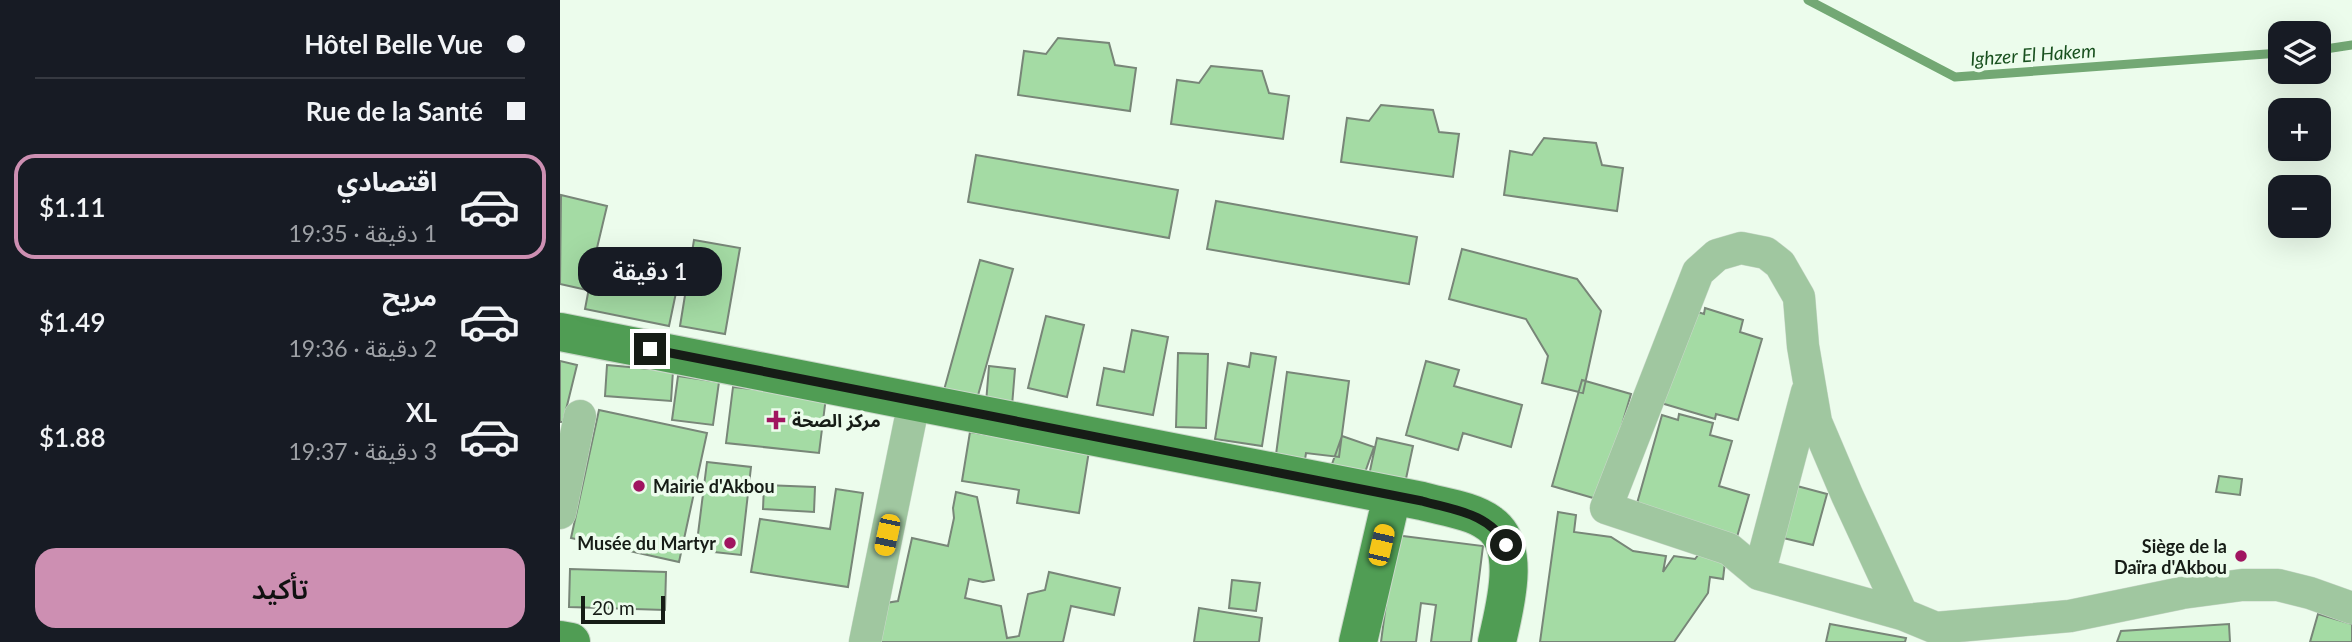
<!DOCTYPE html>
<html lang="ar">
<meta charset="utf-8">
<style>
body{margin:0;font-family:Lato,"Noto Sans Arabic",sans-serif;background:#20242c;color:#f1f3f6;direction:rtl;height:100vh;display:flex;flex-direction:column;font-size:26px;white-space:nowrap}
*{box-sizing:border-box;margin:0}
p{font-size:23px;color:#9ea1a6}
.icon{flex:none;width:38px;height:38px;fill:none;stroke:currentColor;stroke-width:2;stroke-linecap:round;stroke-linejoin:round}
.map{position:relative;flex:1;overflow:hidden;direction:ltr}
.details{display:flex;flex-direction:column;background:#171b24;width:560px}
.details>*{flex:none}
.top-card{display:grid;align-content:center;height:154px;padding:0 35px;background:#171b24}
.fabs{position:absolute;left:1708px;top:21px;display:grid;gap:14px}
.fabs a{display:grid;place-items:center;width:63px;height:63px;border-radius:14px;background:#171b24;box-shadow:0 7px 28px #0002;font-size:35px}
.scale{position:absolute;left:21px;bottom:18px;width:84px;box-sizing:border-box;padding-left:7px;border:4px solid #161c16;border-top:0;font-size:19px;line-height:24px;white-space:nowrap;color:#161c16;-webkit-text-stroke:5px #ecfcec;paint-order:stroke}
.end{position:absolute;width:32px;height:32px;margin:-16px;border:9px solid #161c16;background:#fff;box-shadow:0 0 0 4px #fff}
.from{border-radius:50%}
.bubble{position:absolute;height:49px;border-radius:21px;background:#171b24;box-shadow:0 7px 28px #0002;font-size:23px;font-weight:600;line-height:49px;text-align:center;direction:rtl}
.car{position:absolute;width:21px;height:42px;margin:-21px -10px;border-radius:9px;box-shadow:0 0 5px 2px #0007;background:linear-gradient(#f5c518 24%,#345 0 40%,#f5c518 0 76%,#345 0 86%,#f5c518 0)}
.top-card b{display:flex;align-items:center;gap:24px;height:66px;font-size:26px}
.top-card b+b{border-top:2px solid #363941}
.top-card i{width:18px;height:18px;background:#f1f3f6}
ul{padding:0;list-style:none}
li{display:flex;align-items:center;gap:21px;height:105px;margin:0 14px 10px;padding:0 21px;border:4px solid transparent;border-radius:21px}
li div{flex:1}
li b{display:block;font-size:26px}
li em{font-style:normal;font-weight:600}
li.on{border-color:#cd8fb2}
li>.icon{width:63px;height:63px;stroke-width:1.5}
.primary-button{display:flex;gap:14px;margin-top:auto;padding:14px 35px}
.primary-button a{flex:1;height:80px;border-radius:21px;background:#cd8fb2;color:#111;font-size:28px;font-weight:600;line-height:80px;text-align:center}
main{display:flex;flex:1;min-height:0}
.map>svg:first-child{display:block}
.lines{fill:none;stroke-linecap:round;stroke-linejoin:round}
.stream{stroke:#73a874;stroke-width:9}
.building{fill:#a4dba4;stroke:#788678;stroke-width:2}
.minor-casing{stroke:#cad8ca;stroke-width:33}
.major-casing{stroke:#cad8ca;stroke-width:40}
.minor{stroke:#a0c7a0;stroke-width:32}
.major{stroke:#509d54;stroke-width:38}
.route{stroke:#161c16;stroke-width:9}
.poi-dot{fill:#a01560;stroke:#ecfcec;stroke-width:2.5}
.labels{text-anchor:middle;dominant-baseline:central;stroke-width:7;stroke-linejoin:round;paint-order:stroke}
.poi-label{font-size:18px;font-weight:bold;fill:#161c16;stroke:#ecfcec;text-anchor:start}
.water-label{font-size:19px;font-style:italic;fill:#18501e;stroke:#ecfcec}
</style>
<main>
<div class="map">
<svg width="1792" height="642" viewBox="0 0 1792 642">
<rect width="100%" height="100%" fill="#ecfcec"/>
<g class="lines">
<!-- stream -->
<path class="stream" d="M1248 0 1395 77 1720 53
M1759 50 1792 45"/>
</g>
<!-- building -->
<path class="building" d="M498 38 549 43 555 65 576 68 570 111 458 95 464 51 486 54Z
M651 66 702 71 709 93 729 96 723 139 611 124 617 80 639 83Z
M821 105 873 110 879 132 899 134 893 177 781 162 787 118 809 121Z
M984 138 1036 143 1042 165 1063 168 1057 211 944 195 950 151 972 155Z
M416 155 618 190 609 238 408 202Z
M1 195 47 206 27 290 0 284Z
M656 201 857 237 849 284 647 249Z
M134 240 180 248 165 334 120 326Z
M902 249 1017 279 1041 311 1023 393 982 383 988 356 966 319 889 299Z
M420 260 453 269 417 399 384 390Z
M33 267 118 283 109 326 25 309Z
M1145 308 1183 320 1180 332 1202 339 1178 420 1156 414 1155 419 1101 403 1128 309 1144 314Z
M486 316 524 325 507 397 468 388Z
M572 330 608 337 593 415 537 405 544 368 564 372Z
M618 353 648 354 646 428 616 427Z
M691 353 716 357 702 446 655 439 668 363 689 367Z
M0 361 17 365 3 422H0Z
M866 361 899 370 894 386 962 405 951 447 903 433 898 450 846 435Z
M47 365 113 371 111 401 45 396Z
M429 366 455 369 452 406 426 403Z
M727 372 789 381 779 457 746 453 744 466 715 462Z
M118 376 159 382 153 425 112 420Z
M1022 380 1071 394 1040 500 992 486Z
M173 387 266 397 259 453 166 443Z
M39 410 147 433 119 562 11 538Z
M1119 414 1153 423 1150 435 1172 441 1159 486 1189 495 1175 544 1076 507 1102 415 1118 420Z
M410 432 529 451 519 513 457 503 459 490 402 481Z
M782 436 814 447 803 478 771 467Z
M817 438 853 446 844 488 808 480Z
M147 462 191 467 181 555 136 550Z
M1659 476 1682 479 1680 495 1656 492Z
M204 485 255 487 254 512 203 509Z
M1237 486 1267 494 1253 545 1223 538Z
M276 489 303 493 288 587 191 572 200 519 270 529Z
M396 492 417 497 434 580 423 582 409 579 405 598 441 606 447 638 459 636 468 594 485 590 489 572 560 588 554 615 511 606 503 642H317L326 603 338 601 352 538 388 546 394 518 393 508Z
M998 512 1016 515 1014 532 1051 537 1073 551 1106 556 1103 572 1114 556 1135 559 1142 550 1166 553 1163 579 1150 577 1148 593 1114 642H980Z
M835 535 923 546 911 642H871L876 605 861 603 856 642H821Z
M10 569 106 572 105 610 9 607Z
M672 580 700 583 696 611 669 608Z
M639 608 702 618 699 642H634Z
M1758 614 1792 624V642H1750Z
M1270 624 1346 638 1345 642H1266Z
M1669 624 1670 642H1557L1561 631Z"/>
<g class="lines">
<!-- minor casing -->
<g class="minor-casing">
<path id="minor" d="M0 513 20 416
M1199 574 1247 392
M1342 614 1287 495 1256 422 1243 346 1239 297 1220 264 1206 253 1181 248 1157 255 1138 272 1046 508 1169 549 1199 574 1342 614 1376 628 1510 616 1622 593 1682 585H1718L1750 593 1792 608
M305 642 354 402"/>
</g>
<!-- major casing -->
<g class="major-casing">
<path id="major" d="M0 332 862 501C883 507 911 510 929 523 963 546 944 609 937 642
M0 640 11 642
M798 642 832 496"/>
</g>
<!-- minor -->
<use href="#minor" class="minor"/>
<!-- major -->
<use href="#major" class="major"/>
</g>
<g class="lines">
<!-- route -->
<path class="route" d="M90 349 862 501C893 510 930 513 946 545"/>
</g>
<!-- markers -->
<g class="poi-dot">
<path d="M212.5 409.5h7v7h7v7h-7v7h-7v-7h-7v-7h7z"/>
<circle cx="79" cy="486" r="7"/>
<circle cx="170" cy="543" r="7"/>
<circle cx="1681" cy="556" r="7"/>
</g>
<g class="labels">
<!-- poi labels -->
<g class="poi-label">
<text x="232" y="420">مركز الصحة</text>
<text x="93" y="486">Mairie d'Akbou</text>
<text x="156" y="543" text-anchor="end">Musée du Martyr</text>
<text x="1667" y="546" text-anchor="end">Siège de la<tspan x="1667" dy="21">Daïra d'Akbou</tspan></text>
</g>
<!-- water labels -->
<g class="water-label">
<text transform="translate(1473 54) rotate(-4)">Ighzer El Hakem</text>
</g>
</g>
</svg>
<div class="fabs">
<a><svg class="icon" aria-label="layers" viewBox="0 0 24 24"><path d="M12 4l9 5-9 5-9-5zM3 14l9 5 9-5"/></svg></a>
<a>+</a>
<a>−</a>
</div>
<div class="scale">20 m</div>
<i class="end from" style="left:946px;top:545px"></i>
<i class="end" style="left:90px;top:349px"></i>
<div class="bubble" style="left:18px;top:247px;width:144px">1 دقيقة</div>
<i class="car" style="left:327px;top:535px;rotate:192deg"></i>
<i class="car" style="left:821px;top:545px;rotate:13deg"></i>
</div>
<section class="details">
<div class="top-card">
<b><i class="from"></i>Hôtel Belle Vue</b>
<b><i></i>Rue de la Santé</b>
</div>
<ul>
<li class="on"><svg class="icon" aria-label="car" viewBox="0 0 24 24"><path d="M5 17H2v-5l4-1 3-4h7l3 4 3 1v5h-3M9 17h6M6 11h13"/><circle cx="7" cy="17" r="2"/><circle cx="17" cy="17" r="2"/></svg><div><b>اقتصادي</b><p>1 دقيقة · 19:35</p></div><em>$1.11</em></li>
<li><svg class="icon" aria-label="car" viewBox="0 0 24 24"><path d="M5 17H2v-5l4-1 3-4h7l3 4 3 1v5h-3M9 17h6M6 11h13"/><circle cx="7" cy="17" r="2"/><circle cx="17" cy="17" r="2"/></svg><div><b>مريح</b><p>2 دقيقة · 19:36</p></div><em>$1.49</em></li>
<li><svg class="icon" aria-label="car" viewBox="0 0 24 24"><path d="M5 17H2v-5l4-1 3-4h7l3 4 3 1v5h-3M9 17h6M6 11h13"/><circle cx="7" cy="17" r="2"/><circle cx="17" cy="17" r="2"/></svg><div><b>XL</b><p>3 دقيقة · 19:37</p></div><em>$1.88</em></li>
</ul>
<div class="primary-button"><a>تأكيد</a></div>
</section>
</main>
